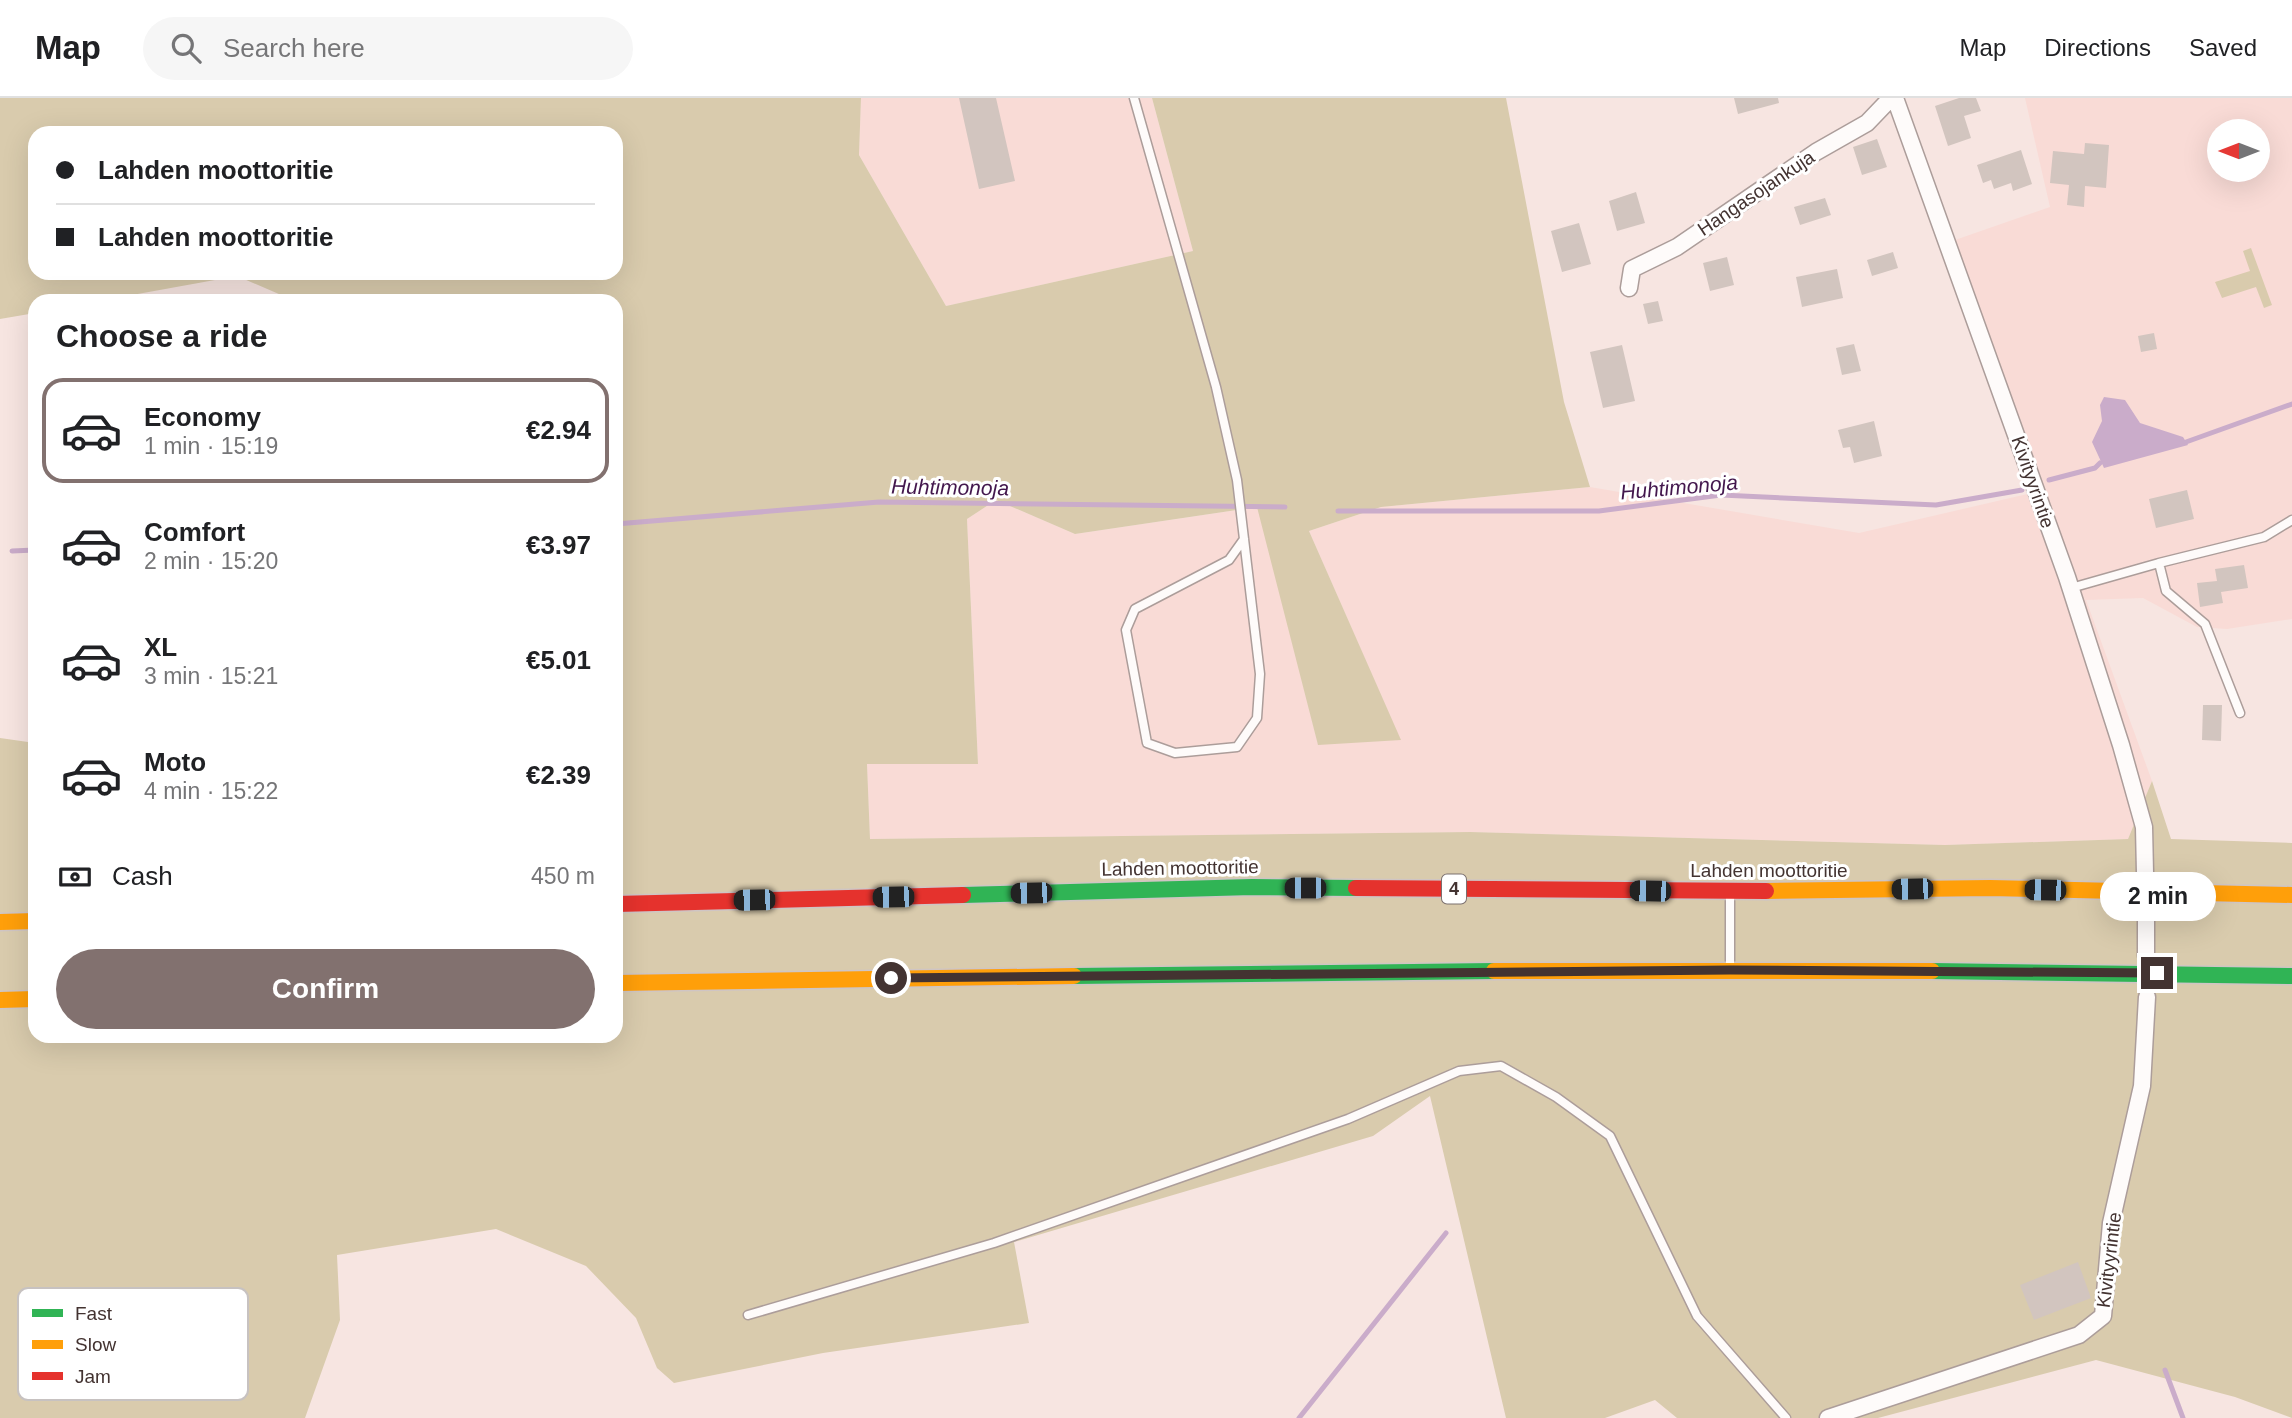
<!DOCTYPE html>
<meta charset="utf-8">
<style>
body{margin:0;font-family:Arial,sans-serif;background:#f6f6f6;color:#202124;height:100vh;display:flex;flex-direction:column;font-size:26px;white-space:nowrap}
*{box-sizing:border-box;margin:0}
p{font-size:23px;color:#757577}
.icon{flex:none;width:38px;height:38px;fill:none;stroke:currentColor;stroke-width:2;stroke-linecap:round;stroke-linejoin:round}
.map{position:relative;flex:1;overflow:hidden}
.panel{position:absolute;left:28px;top:196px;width:595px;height:749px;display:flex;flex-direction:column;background:#fff;border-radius:21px;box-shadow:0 7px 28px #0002}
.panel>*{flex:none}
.hud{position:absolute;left:28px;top:28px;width:595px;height:154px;border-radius:21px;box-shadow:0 7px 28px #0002;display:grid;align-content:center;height:154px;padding:0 28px;background:#fff}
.needle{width:46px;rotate:270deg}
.fabs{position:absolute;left:2207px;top:21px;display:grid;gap:14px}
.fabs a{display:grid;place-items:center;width:63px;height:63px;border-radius:50%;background:#fff;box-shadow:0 7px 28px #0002;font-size:35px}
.end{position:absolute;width:32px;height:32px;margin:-16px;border:9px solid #433331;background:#fff;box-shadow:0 0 0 4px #fff}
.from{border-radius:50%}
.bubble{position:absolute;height:49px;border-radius:24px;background:#fff;box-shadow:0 7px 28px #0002;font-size:23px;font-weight:700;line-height:49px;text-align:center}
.car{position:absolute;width:21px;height:42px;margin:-21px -10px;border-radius:9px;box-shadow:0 0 5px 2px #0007;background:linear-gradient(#222 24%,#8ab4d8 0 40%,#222 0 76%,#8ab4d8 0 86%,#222 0)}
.hud b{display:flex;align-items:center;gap:24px;height:66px;font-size:26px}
.hud b+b{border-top:2px solid #e0e0e0}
.hud i{width:18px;height:18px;background:#202124}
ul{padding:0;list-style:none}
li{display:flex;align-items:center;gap:21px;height:105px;margin:0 14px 10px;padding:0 14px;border:4px solid transparent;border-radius:21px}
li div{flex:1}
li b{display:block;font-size:26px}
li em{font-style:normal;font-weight:700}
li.active{border-color:#82716f}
li>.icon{width:63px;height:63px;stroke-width:1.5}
h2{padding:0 28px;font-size:32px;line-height:84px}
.pay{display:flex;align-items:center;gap:18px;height:77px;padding:0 28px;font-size:26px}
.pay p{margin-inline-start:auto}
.primary-button{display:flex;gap:14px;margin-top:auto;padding:14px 28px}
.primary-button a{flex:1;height:80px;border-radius:42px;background:#82716f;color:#fff;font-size:28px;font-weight:700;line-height:80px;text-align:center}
header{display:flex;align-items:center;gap:42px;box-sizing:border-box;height:98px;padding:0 35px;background:#fff;border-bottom:2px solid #e0e0e0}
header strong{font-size:33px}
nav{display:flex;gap:38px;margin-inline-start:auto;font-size:24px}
.search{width:490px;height:63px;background:#f6f6f6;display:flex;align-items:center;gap:18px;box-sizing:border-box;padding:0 24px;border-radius:38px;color:#757577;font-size:26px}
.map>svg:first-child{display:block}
.built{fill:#f9dbd6;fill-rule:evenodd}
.green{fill:#d9cbad;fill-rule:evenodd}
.water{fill:#caacca}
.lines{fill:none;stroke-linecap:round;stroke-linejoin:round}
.stream{stroke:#caacca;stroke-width:5}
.building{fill:#d2c5bf}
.lane-casing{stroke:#ac9d9a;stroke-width:11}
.street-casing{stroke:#ac9d9a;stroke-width:19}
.fast-casing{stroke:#cfc5c4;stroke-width:19}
.slow-casing{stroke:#cfc5c4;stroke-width:19}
.jam-casing{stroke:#cfc5c4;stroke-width:19}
.lane{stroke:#fefbfa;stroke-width:8}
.street{stroke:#fefbfa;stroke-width:16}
.fast{stroke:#30b455;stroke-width:16}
.slow{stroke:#ff9f0a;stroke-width:16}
.jam{stroke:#e5322d;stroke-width:16}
.route{stroke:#433331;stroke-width:9}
.labels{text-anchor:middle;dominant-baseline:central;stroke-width:6;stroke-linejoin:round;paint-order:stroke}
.shield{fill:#fff;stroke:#7b706f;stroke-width:2}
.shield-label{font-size:18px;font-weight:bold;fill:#433331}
.street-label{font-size:19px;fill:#433331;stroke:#fff}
.water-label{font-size:21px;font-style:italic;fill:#43174d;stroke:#fff}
.key{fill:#fff;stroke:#c7c2c1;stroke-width:2}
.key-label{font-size:19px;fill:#433331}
</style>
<header>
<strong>Map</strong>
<div class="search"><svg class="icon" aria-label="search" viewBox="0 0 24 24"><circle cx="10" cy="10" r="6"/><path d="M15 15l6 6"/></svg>Search here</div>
<nav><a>Map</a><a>Directions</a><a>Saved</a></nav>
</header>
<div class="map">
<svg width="2292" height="1320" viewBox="0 0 2292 1320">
<rect width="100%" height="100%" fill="#f7e5e1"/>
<!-- built -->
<path class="built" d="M861 0H1152L1193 153 946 208 859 57Z
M2025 0H2292V521L2227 531 2197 529 2143 500 2086 502 2152 683 2128 741 1945 747 1470 734 870 741 867 666H978L967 421 996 402 1075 436 1258 409 1318 646 1400 641 1309 433 1381 409 1590 389 1859 435 2045 392 1955 142 2050 109ZM2219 33H2258V72H2219Z"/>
<!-- green -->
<path class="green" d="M0 0H861L859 57 946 208 1193 153 1152 0H1506L1564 304 1590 389 1381 409 1309 433 1401 642 1318 647 1257 409 1075 436 996 402 967 421 978 666H867L870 741 1470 734 1945 747 2128 741 2152 683 2171 741 2292 745V1320L2235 1299 2096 1262 1878 1320H1677L1655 1302 1605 1320H1506L1430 998 1373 1038 1014 1144 1029 1225 823 1255 674 1285 657 1270 636 1220 586 1168 496 1131 337 1157 340 1222 305 1320H0V640L35 645V938H616V203H295L237 178 99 203H35V215L0 221ZM35 35H616V175H35Z
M2251 150 2272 207 2264 210 2256 189 2222 200 2215 184 2250 173 2243 153Z"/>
<!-- water -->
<path class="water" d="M2104 299 2125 302 2140 325 2183 339 2188 347 2104 370 2092 344 2102 323 2100 307Z"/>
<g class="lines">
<!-- stream -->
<path class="stream" d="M2186 344 2292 306
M2049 382 2095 370 2100 365
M1338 413H1599L1721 397 1936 407 2022 392
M616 426 879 404 1285 409
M12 453 35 452
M2165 1272 2183 1320
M1299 1320 1446 1135"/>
</g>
<!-- building -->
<path class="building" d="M959 0H996L1015 83 979 91Z
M1734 0H1778L1779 5 1738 16Z
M1959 0H1976L1981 13 1964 18 1971 40 1948 48 1935 8Z
M1877 41 1887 69 1862 77 1853 49Z
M2085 45 2109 47 2106 90 2085 88 2084 109 2067 107 2069 87 2050 85 2053 53 2084 56Z
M2021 52 2032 86 2013 93 2011 85 1994 91 1991 82 1983 85 1977 67Z
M1636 94 1645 125 1617 133 1609 103Z
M1825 100 1831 117 1800 127 1794 109Z
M1579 125 1591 166 1562 174 1551 133Z
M1893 154 1898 170 1872 178 1867 162Z
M1727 159 1734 187 1710 193 1703 165Z
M1837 171 1843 200 1802 209 1796 179Z
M1658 203 1663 223 1648 226 1643 206Z
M2154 235 2157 251 2141 254 2138 238Z
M1854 246 1861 273 1842 277 1836 250Z
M1622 247 1635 303 1603 310 1590 254Z
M1874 323 1882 358 1854 365 1850 349 1843 350 1838 332Z
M2187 392 2194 421 2156 430 2149 401Z
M2244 467 2248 490 2221 494 2223 505 2200 509 2197 485 2217 483 2215 471Z
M2203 607H2222L2221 643 2202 642Z
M2078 1164 2091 1200 2034 1222 2020 1187Z"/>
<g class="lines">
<!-- lane casing -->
<g class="lane-casing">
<path id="lane" d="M1134 0 1216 289 1237 382 1260 576 1257 620 1237 649 1175 655 1147 645 1126 532 1135 511 1229 462 1244 441
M2071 490 2159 465
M2240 615 2205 526 2166 493 2159 465 2264 439 2292 422
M1730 798V869
M748 1217 994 1145 1348 1021 1459 973 1501 968 1556 999 1610 1038 1697 1218 1786 1320"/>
</g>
<!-- street casing -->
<g class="street-casing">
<path id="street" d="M1895 0 2067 479 2121 647 2144 729 2145 775
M1629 190 1632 171 1677 149 1816 54 1867 25 1891 0
M2146 821V858
M1828 1320 2079 1237 2103 1218 2111 1125 2142 988 2147 899"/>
</g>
<!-- fast casing -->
<g class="fast-casing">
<path id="fast" d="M963 797 1252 789 1356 790
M1932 873 2292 878
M1074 878 1494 873"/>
</g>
<!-- slow casing -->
<g class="slow-casing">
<path id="slow" d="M1766 793 1990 790 2292 797
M0 824 35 823
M1494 873H1932
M616 885 1074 878
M0 902 35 901"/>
</g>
<!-- jam casing -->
<g class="jam-casing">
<path id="jam" d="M1356 790 1766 793
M616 806 963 797"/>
</g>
<!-- lane -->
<use href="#lane" class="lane"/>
<!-- street -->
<use href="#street" class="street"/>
<!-- fast -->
<use href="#fast" class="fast"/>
<!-- slow -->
<use href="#slow" class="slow"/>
<!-- jam -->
<use href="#jam" class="jam"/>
</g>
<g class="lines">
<!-- route -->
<path class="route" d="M891 880 1730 872 2157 875"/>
</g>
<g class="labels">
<!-- shield labels -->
<rect class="shield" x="1442" y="776.5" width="24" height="29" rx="5"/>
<g class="shield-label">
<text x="1454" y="791">4</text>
</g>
<!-- street labels -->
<g class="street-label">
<text transform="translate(1756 95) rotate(-34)">Hangasojankuja</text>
<text transform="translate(2033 384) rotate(71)">Kivityyrintie</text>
<text transform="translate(1180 770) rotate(-1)">Lahden moottoritie</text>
<text x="1769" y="772">Lahden moottoritie</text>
<text transform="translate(2109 1162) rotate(-83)">Kivityyrintie</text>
</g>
<!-- water labels -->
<g class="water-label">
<text transform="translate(950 389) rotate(1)">Huhtimonoja</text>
<text transform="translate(1679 389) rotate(-5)">Huhtimonoja</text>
</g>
</g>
<!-- legend -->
<rect x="18" y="1190" width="230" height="112" rx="10" class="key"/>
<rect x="32" y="1211" width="31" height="8" fill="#30b455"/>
<rect x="32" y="1242" width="31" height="9" fill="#ff9f0a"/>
<rect x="32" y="1274" width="31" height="8" fill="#e5322d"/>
<g class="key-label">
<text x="75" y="1222">Fast</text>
<text x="75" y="1253">Slow</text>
<text x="75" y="1285">Jam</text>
</g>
</svg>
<div class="fabs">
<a><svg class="needle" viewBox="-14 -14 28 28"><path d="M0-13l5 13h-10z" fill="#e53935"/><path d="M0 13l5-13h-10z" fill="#757577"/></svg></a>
</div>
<i class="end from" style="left:891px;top:880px"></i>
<i class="end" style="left:2157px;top:875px"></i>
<div class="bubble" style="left:2100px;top:774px;width:116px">2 min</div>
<i class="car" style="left:1305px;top:790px;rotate:270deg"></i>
<i class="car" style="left:1912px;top:791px;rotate:269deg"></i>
<i class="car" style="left:2045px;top:792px;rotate:271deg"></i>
<i class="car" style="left:1650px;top:793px;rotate:271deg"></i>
<i class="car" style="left:1031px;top:795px;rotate:269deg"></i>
<i class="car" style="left:893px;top:799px;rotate:269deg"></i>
<i class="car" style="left:754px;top:802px;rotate:269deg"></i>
<div class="hud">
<b><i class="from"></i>Lahden moottoritie</b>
<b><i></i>Lahden moottoritie</b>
</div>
<section class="panel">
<h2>Choose a ride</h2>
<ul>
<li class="active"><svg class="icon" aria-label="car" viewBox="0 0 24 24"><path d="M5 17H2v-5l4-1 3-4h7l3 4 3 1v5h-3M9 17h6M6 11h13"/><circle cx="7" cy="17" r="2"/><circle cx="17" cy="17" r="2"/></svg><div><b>Economy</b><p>1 min · 15:19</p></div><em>€2.94</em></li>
<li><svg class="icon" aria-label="car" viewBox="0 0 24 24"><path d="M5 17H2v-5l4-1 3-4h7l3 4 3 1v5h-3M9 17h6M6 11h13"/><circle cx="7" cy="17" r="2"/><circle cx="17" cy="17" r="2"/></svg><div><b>Comfort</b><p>2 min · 15:20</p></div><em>€3.97</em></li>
<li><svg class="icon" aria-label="car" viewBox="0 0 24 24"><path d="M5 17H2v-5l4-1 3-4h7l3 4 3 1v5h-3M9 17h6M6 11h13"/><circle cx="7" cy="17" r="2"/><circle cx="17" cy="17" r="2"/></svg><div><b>XL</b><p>3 min · 15:21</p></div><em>€5.01</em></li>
<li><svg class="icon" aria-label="car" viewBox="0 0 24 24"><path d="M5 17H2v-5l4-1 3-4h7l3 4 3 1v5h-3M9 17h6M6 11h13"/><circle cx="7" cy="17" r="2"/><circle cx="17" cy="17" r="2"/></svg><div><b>Moto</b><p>4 min · 15:22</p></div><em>€2.39</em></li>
</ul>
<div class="pay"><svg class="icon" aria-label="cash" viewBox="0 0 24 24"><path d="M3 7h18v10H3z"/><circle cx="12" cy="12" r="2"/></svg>Cash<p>450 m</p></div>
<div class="primary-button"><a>Confirm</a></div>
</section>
</div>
